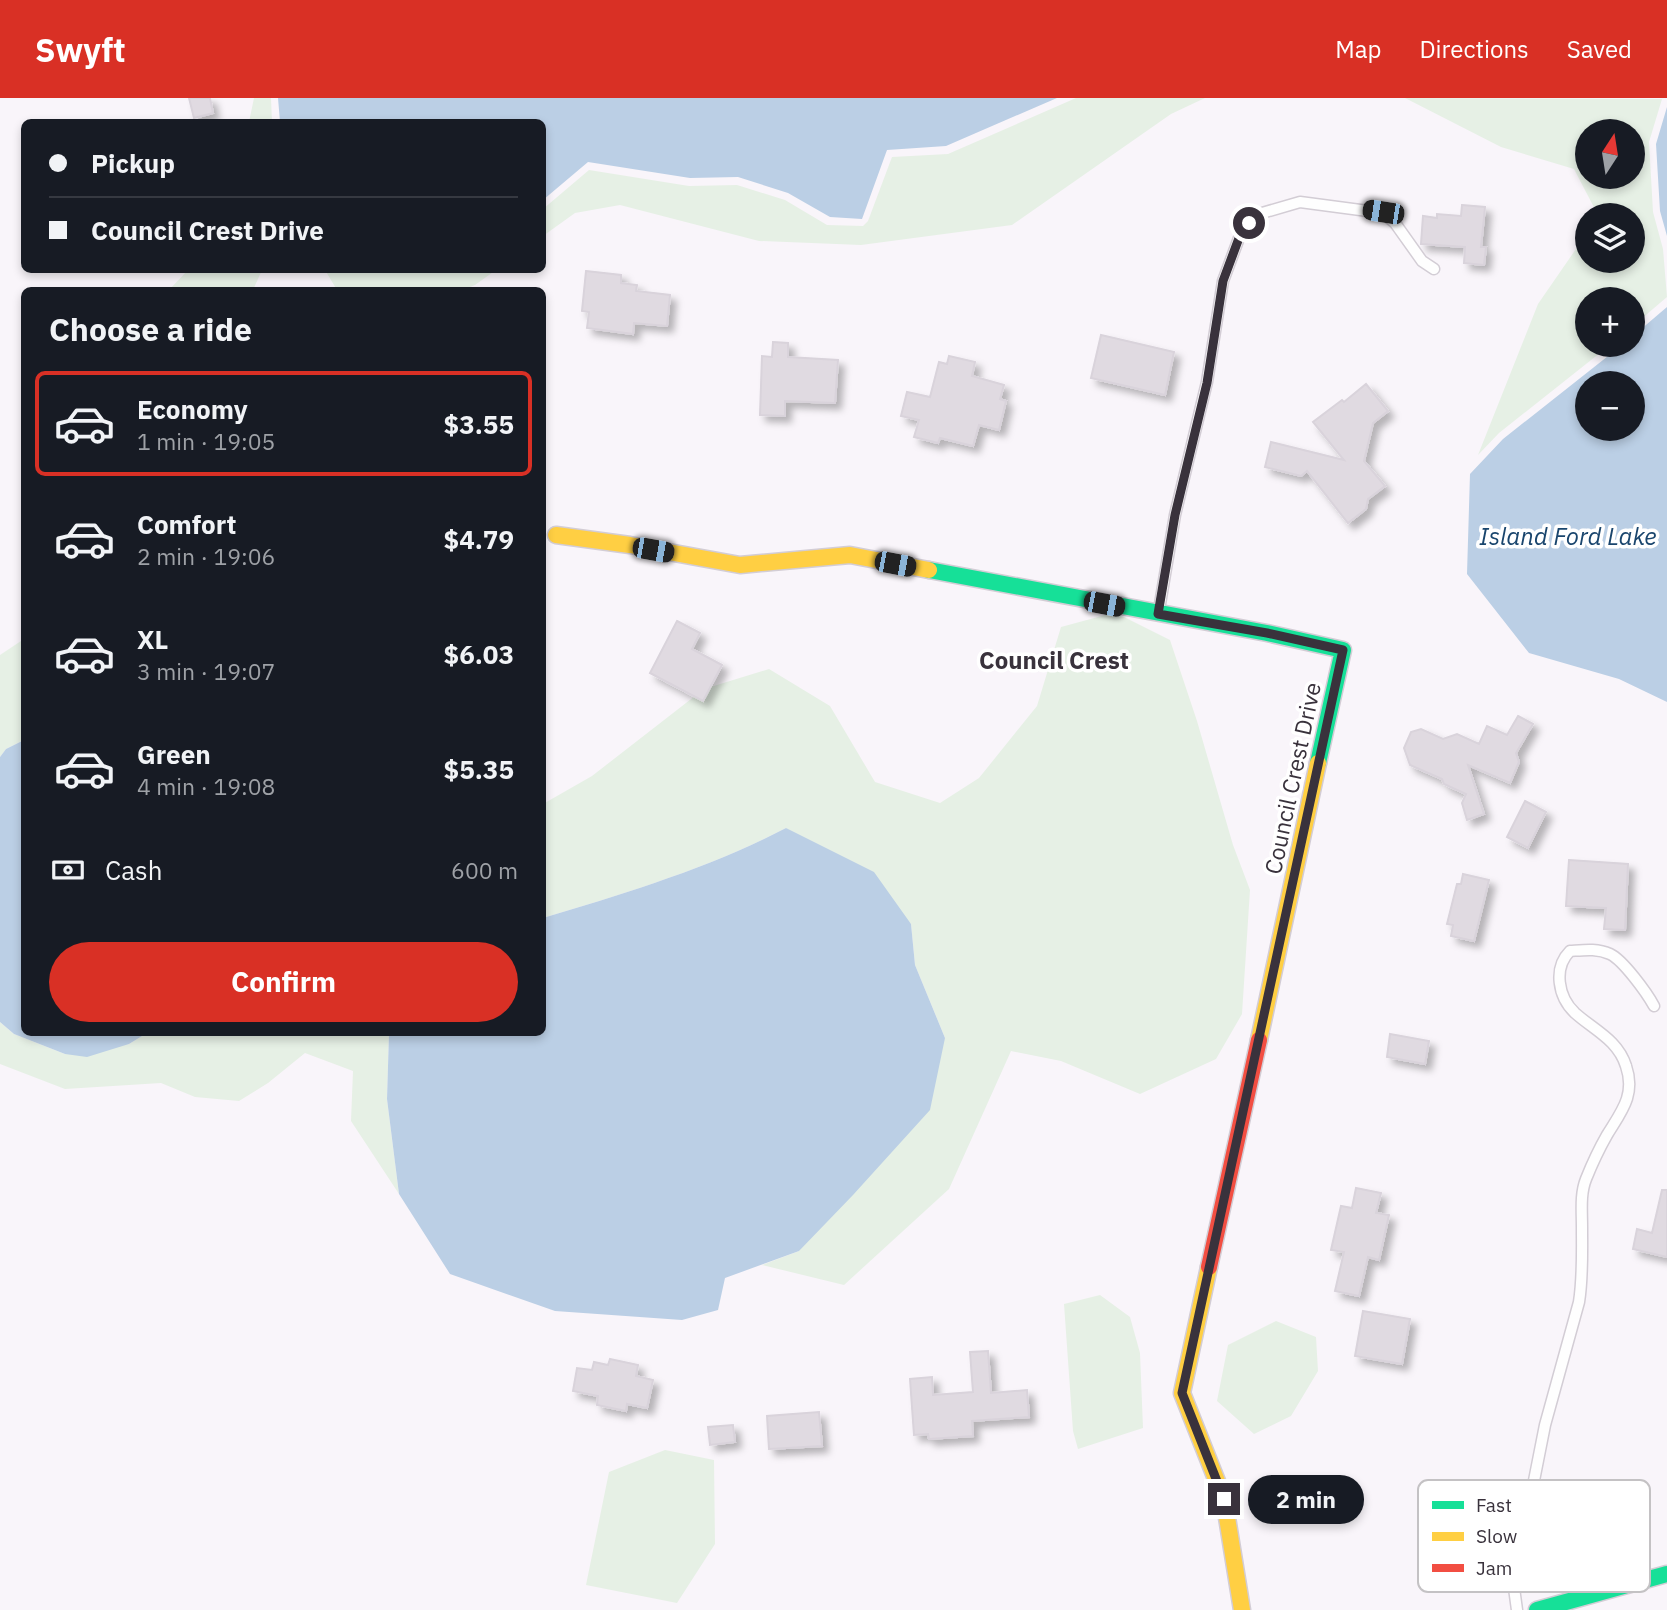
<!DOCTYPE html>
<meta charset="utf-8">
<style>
body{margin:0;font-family:"IBM Plex Sans",sans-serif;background:#242831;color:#f1f3f6;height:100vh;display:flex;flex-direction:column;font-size:26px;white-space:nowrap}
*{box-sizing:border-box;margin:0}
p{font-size:23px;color:#9ea1a6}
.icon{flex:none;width:38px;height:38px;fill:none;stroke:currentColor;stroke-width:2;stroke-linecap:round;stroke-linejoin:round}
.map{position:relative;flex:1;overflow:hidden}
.details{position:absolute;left:21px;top:189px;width:525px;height:749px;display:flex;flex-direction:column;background:#171b24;border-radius:10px;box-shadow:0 4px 10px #0003}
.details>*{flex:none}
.top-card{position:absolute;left:21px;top:21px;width:525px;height:154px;border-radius:10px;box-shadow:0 4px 10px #0003;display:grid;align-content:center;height:154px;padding:0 28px;background:#171b24}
.needle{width:46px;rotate:12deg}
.tools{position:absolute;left:1575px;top:21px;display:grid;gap:14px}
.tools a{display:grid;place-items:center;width:70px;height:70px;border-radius:50%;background:#171b24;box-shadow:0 4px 10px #0003;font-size:35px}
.end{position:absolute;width:32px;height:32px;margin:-16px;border:9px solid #39323c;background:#fff;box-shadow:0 0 0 4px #fff}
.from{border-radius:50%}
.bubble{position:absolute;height:49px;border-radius:24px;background:#171b24;box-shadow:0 4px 10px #0003;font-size:23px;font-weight:700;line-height:49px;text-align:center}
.car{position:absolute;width:21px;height:42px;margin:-21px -10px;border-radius:9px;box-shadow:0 0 5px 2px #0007;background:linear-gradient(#222 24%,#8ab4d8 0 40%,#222 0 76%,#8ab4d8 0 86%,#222 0)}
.top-card b{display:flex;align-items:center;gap:24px;height:66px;font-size:26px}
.top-card b+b{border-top:2px solid #363941}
.top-card i{width:18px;height:18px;background:#f1f3f6}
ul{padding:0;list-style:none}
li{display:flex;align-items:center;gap:21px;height:105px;margin:0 14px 10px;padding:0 14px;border:4px solid transparent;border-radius:10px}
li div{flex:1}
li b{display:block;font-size:26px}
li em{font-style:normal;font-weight:700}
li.on{border-color:#d93025}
li>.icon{width:63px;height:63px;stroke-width:1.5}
h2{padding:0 28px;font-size:32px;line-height:84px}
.pay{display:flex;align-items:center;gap:18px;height:77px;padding:0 28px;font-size:26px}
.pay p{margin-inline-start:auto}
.action{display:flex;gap:14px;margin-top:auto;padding:14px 28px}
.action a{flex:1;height:80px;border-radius:42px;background:#d93025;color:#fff;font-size:28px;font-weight:700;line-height:80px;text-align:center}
header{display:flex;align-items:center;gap:42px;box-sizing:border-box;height:98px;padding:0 35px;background:#d93025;color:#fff}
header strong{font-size:33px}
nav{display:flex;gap:38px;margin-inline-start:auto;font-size:24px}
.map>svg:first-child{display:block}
.green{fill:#e6f0e5;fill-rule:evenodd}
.water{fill:#bbcfe5;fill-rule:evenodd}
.building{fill:#e0dae1;stroke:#d9d3db;stroke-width:2;filter:url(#shadow)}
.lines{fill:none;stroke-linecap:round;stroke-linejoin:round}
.lane-casing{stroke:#d3cdd5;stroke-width:13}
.fast-casing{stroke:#d3cdd5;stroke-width:19}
.slow-casing{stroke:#d3cdd5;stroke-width:19}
.jam-casing{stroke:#d3cdd5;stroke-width:19}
.lane{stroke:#fefefe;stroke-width:10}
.fast{stroke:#16e098;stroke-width:16}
.slow{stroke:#ffcf43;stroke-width:16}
.jam{stroke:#f24e42;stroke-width:16}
.route{stroke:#39323c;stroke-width:9}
.labels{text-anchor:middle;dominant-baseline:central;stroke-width:7;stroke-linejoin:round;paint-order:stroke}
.street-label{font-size:23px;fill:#39323c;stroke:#fff}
.water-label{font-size:24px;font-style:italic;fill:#19456d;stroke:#fff}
.neighbourhood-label{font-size:24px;font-weight:bold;fill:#39323c;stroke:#fff}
.key{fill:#fff;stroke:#c4c2c4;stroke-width:2}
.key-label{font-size:19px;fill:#39323c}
</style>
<header>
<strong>Swyft</strong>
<nav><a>Map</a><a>Directions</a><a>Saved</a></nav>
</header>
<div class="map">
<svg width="1667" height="1512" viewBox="0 0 1667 1512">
<defs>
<filter id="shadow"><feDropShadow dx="6" dy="6" stdDeviation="3.5" flood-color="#0004"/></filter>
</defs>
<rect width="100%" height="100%" fill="#f9f5fa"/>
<!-- green -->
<path class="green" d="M254 0H271L272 24H249Z
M1076 0H1205L1171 16 1012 127 861 147 759 143 620 107 575 115 543 138V111L589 72 689 88 737 87 785 102 827 127 863 128 868 123 892 59 948 56Z
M1405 0 1662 1 1649 44 1653 114 1663 151 1667 199 1633 228V201H1587V247H1610L1499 335 1478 357 1538 206 1587 135V163H1633V117H1598L1574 71 1501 49ZM1587 33H1633V79H1587Z
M188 172H262L253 192H169Z
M325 172H496L475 187 462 192H337Z
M1109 516 1124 519 1170 542 1197 623 1233 747 1250 792 1242 916 1216 961 1140 996 1061 963 1011 953 949 1091 844 1187 762 1167 799 1153 945 940 915 867 911 826 786 730C709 770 626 795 543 820V706L592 678 704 591 769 571 830 608 875 684 940 705 979 680 1037 608 1061 529Z
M24 541V642L6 651 0 659V557Z
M0 924 14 936 65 956 129 946 147 935H389L387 1001 399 1096 351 1023 353 973 305 955 268 985 239 1003 195 999 161 985 65 991 0 966Z
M1100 1197 1130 1219 1140 1255 1143 1330 1078 1351 1073 1333 1064 1206Z
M1276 1223 1316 1239 1318 1273 1291 1318 1254 1336 1217 1303 1228 1247Z
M665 1352 714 1362 715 1446 677 1505 586 1487 609 1374Z"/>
<!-- water -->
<path class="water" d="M278 0H1057L946 48 887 52 862 121 830 119 788 95 738 79 690 80 588 64 543 102 542 24H280Z
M1667 9V138L1660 113 1656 46Z
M1667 209V604L1619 581 1529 555 1467 476 1470 376 1503 341 1622 247H1633V238ZM1587 285H1633V331H1587Z
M24 642V934L147 935 129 946 87 959 65 956 14 936 0 924V659L6 651Z
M786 730 874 774 911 826 915 867 945 940 930 1012 853 1097 799 1153 725 1180 718 1212 682 1222 555 1213 450 1176 399 1096 387 1001 389 935 542 934 543 820C626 795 709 770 786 730Z"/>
<!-- building -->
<path class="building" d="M189 0H210L213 15 194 20Z
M1462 107 1485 109 1481 149H1486L1484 167 1464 165 1465 149 1421 146 1423 118 1437 120V116L1461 118Z
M586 173 621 177V185L637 187 636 193 670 197 667 228 634 225 633 236 587 230 589 214 582 213Z
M1101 237 1174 254 1165 297 1091 280Z
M773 244 788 245V259L838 262 835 305 785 303V318L760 317 762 258 772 259Z
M949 258 975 264 972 278 1004 287 1000 301 1006 303 999 332 979 327 973 348 940 340 938 345 914 339 919 322 901 318 907 294 930 299 939 264 947 266Z
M1366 286 1388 313 1373 325 1364 363 1385 388 1368 401 1366 411 1348 425 1307 373 1301 378 1265 369 1271 344 1344 362 1313 324 1342 302 1344 304Z
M677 523 700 535 692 551 722 567 703 603 650 575Z
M1518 618 1533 626 1516 655 1519 664 1510 685 1468 667 1484 716 1467 722 1462 705 1466 696 1444 686 1442 681 1410 667 1404 650 1411 634 1421 631 1443 641 1457 636 1479 646 1487 628 1507 637Z
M1525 703 1546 714 1528 750 1507 739Z
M1569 762 1628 766 1625 832 1604 831 1606 810 1566 808Z
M1463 776 1489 782 1474 843 1451 838 1453 827 1447 826 1457 786H1461Z
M1390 936 1429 943 1425 966 1387 959Z
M1356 1090 1381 1095 1376 1115 1389 1117 1379 1162 1368 1159 1359 1198 1335 1193 1344 1154 1331 1152 1341 1108 1352 1110Z
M1662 1092H1667V1159L1633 1151 1637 1131 1652 1135Z
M1363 1213 1410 1221 1402 1266 1355 1258Z
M988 1253 991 1295 1027 1292 1029 1319 972 1323 973 1338 929 1341 928 1336 914 1337 910 1281 932 1279 933 1297 973 1294 970 1254Z
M610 1261 638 1267 636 1278 653 1282 647 1310 627 1306 626 1313 597 1307 598 1298 573 1293 577 1270 592 1272 594 1264 608 1267Z
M819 1314 822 1348 769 1351 767 1318Z
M733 1327 735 1344 710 1347 708 1329Z"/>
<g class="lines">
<!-- lane casing -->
<g class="lane-casing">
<path id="lane" d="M1159 512 1175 417 1207 284 1223 183 1239 140 1249 125 1262 115 1300 104 1383 115 1395 125 1422 163 1434 171
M1517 1512 1511 1468 1513 1449 1526 1423 1545 1327 1579 1204C1583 1179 1582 1154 1582 1129 1582 1113 1580 1096 1586 1081 1592 1066 1599 1051 1607 1037 1621 1014 1636 997 1626 968 1618 942 1594 932 1575 915 1558 899 1553 870 1570 853 1584 852 1597 850 1610 856 1623 862 1647 895 1654 908"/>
</g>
<!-- fast casing -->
<g class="fast-casing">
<path id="fast" d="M929 472 1267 535 1343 552 1318 665
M1537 1512 1667 1476"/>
</g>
<!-- slow casing -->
<g class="slow-casing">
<path id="slow" d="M556 437 630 447 740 467 850 457 929 472
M1259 942 1318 665
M1209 1169 1182 1295 1224 1401 1242 1512"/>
</g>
<!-- jam casing -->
<g class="jam-casing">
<path id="jam" d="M1209 1169 1259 942"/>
</g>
<!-- lane -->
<use href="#lane" class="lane"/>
<!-- fast -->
<use href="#fast" class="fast"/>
<!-- slow -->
<use href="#slow" class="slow"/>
<!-- jam -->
<use href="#jam" class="jam"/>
</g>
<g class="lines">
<!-- route -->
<path class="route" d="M1224 1401 1182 1295 1343 552 1267 535 1158 516 1175 417 1207 285 1223 183 1239 140 1249 125"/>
</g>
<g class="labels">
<!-- street labels -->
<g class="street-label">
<text transform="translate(1292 680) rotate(-78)">Council Crest Drive</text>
</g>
<!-- water labels -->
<g class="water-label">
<text x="1568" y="438">Island Ford Lake</text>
</g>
<!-- neighbourhood labels -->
<g class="neighbourhood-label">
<text x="1054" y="562">Council Crest</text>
</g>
</g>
<!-- legend -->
<rect x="1418" y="1382" width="232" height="112" rx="10" class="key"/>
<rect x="1432" y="1403" width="32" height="8" fill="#16e098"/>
<rect x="1432" y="1434" width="32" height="9" fill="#ffcf43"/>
<rect x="1432" y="1466" width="32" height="8" fill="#f24e42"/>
<g class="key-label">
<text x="1476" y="1414">Fast</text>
<text x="1476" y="1445">Slow</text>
<text x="1476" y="1477">Jam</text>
</g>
</svg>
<div class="tools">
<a><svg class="needle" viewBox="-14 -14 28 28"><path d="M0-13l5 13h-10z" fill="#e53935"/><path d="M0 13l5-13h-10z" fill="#9ea1a6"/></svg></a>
<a><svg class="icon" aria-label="layers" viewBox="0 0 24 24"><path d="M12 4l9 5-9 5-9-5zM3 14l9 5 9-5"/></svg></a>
<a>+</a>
<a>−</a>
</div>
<i class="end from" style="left:1249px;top:125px"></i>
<i class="end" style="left:1224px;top:1401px"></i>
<div class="bubble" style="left:1248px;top:1377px;width:116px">2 min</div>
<i class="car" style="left:1383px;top:114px;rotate:279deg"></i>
<i class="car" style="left:653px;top:452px;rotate:100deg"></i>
<i class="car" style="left:895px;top:466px;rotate:101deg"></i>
<i class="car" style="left:1104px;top:506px;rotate:101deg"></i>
<div class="top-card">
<b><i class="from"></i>Pickup</b>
<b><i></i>Council Crest Drive</b>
</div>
<section class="details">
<h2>Choose a ride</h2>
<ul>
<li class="on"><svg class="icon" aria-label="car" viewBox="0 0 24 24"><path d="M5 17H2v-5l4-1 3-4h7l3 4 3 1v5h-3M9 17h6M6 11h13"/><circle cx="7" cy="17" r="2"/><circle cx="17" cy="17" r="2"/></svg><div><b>Economy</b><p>1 min · 19:05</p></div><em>$3.55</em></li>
<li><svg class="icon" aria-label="car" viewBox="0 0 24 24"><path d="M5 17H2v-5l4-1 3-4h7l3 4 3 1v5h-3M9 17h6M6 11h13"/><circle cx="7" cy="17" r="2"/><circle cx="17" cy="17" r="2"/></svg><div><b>Comfort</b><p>2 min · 19:06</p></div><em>$4.79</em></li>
<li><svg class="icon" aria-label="car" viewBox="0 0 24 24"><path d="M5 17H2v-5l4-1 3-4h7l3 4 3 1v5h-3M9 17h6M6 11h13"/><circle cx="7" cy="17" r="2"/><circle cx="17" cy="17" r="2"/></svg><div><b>XL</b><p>3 min · 19:07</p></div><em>$6.03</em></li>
<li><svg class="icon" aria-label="car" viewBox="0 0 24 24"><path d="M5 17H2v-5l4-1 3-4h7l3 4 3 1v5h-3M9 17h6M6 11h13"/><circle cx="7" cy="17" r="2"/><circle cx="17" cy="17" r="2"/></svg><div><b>Green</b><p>4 min · 19:08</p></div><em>$5.35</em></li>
</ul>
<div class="pay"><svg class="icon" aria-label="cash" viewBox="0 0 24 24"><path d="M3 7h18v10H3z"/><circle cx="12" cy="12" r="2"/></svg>Cash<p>600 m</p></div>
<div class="action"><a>Confirm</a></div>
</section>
</div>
